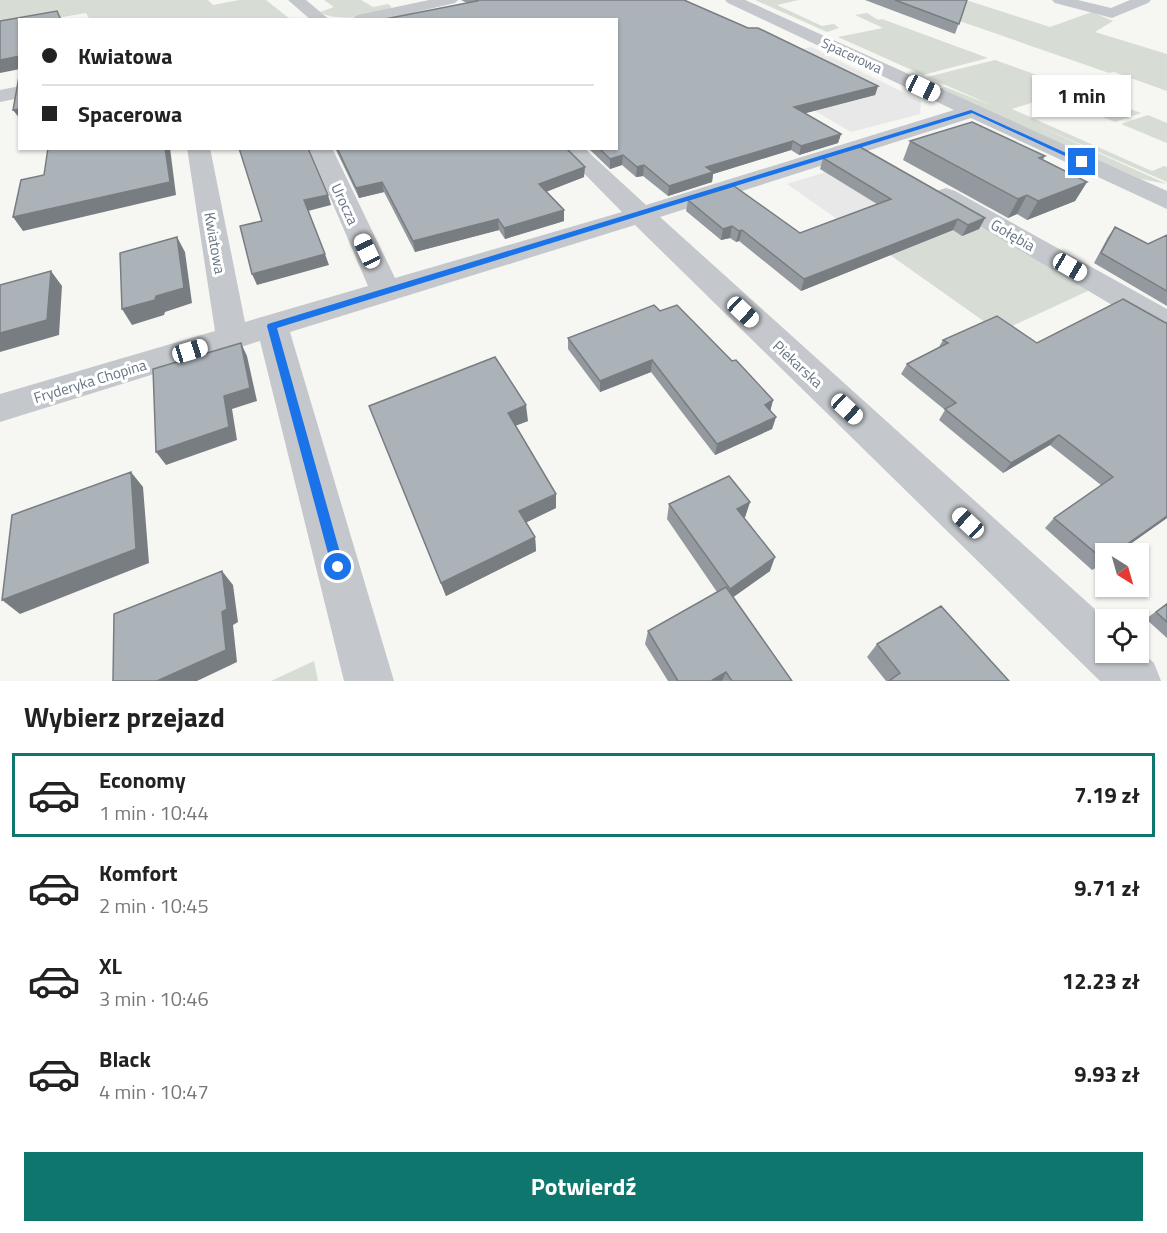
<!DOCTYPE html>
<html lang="pl">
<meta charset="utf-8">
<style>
body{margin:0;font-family:"Titillium Web",sans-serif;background:#f6f6f6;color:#222;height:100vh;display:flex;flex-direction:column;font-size:22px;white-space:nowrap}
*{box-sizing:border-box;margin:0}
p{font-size:20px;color:#767676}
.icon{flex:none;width:33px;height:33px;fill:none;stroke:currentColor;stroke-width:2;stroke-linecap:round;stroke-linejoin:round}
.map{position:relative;height:681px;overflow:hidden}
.sheet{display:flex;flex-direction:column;background:#fff;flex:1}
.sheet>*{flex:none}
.banner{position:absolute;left:18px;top:18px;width:600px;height:132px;border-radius:0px;box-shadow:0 2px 4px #0004;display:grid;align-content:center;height:132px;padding:0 24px;background:#fff}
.needle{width:39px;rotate:143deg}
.buttons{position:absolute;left:1095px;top:543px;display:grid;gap:12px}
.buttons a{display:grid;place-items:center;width:54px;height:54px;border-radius:0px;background:#fff;box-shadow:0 2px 4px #0004;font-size:30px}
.end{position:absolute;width:27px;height:27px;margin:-14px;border:8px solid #1a73e8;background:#fff;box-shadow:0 0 0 3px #fff}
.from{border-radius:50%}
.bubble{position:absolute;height:42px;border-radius:0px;background:#fff;box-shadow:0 2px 4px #0004;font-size:20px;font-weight:700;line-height:42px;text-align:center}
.car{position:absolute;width:18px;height:36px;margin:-18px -9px;border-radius:8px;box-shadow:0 0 4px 2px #0007;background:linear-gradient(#fff 24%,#345 0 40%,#fff 0 76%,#345 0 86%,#fff 0)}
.banner b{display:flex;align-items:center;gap:21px;height:57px;font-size:22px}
.banner b+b{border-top:2px solid #e0e0e0}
.banner i{width:15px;height:15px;background:#222}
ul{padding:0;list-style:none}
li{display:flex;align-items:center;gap:18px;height:84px;margin:0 12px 9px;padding:0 12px;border:3px solid transparent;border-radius:0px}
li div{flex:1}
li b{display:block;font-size:22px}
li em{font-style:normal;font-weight:700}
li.on{border-color:#0f766e}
li>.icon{width:54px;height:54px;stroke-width:1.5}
h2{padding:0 24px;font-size:27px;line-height:72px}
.button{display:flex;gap:12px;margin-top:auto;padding:12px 24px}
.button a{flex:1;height:69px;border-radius:0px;background:#0f766e;color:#fff;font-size:24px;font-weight:700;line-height:69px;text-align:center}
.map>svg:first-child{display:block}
.built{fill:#e7e8e7}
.green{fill:#d7ddd4}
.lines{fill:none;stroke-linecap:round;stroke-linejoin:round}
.minor{fill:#c4c7cb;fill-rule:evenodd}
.wall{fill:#93999e}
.shaded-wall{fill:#787d81}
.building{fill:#abb2b8;stroke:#787d81;stroke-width:1.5}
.route{fill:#1a73e8}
.labels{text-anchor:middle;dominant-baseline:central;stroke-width:6;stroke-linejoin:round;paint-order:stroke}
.far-street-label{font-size:14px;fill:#667484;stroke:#fff}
.street-label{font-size:15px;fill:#667484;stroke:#fff}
</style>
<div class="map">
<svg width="1167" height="681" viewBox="0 0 1167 681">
<rect width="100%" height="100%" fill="#f6f6f3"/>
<!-- built -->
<path class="built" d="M811 47 921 101 920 114 851 132 734 64Z
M865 160 958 214 847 226 787 184Z"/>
<!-- green -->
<path class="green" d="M0 0H208L213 5 239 0H266L290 19 90 20 86 13 51 19 20 20 0 28Z
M324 0H361L373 7 388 4 392 7C377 17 335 22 320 12L334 7Z
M755 0H799L777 5 822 26 834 24 839 28 827 32Z
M899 0H966L1050 27 1092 12 1113 21 1095 32 1167 54V91L1114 72 1109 73Z
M867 13 878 20 882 19 988 58 923 75 838 37 883 28 855 15Z
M995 60 1141 113 1115 122 1053 96 1012 109 1152 171 1164 166 1167 167V182L927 77Z
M945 87 1001 109 1167 184 1141 179 938 89Z
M1148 115 1167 123V143L1121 124Z
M958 214 1090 290 999 332 876 245Z
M314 661 318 681H271Z"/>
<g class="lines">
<!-- minor -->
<path class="minor" d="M288 0H306L330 20H311Z
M429 0H458L455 3 382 20H350L358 15Z
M725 0H745L1167 191V209L971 118 660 217 1107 620 1106 652H1138V649L1154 663 1161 681H1100L635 225 290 332 394 681H344L260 341 0 422V394L215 331 187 148H210L245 322 368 286 309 148H332L395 278 622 212 559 148H584L646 205 954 110 728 3Z
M1052 0H1078L1111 8 1130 0H1151L1148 3 1112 18 1055 3Z
M20 86V98L0 102V90Z
M946 188 955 191 1167 309V334L1156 331 937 201 933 196 937 191Z"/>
</g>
<!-- wall -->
<path class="wall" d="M461 0H684L878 86 875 95 805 113 841 134 838 143 799 155 791 150 713 174 712 182 668 196 643 176 636 177 622 165 610 169 588 148H616L467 3Z
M865 0H967L955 34Z
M910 141 1045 156 1043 160 1087 182 1075 201 1027 220 1017 214 1008 218 903 160Z
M335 148H566L584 177 546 192 564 221 505 239 499 230 415 252 384 192 359 198Z
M823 158 985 218 979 229 962 236 953 230 801 291 739 241 736 242 730 238 721 240 686 211 688 200 800 233 877 204 820 169Z
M1115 227 1148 244 1167 235V306L1094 263 1108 237Z
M660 311 732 361 773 400 770 411 776 417 772 429 715 455 651 372 600 392 568 349V338Z
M1164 322 1167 323V518L1116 554H1106V561L1092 570 1045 528 1054 518 1101 485 1050 445 1003 473 939 420 945 410 901 374 907 364 939 347 943 340 1037 343Z
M369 406 528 421 515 426 556 508 526 522 535 537 536 551 446 596Z
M750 502 745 517 744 518 770 571 733 597 792 681H668L645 644 648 631 717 592 667 519 669 504Z
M1167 603V638L1146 619Z
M877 644 1009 681H886L867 657Z"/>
<!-- shaded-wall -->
<path class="shaded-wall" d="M20 56V69L0 73V60Z
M878 86 875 95 791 117 794 107Z
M20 109V119L13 110Z
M841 134 838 143 799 155 801 146Z
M793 141 791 150 713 174 712 182 668 196 669 186 706 167Z
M165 148H170L176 195 23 231 13 217Z
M623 155 622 165 610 169V159Z
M644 165 643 176 636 177 637 167Z
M585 167 584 177 540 194 539 184Z
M382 182 384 192 359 198 356 188Z
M1087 182 1075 201 1027 220 1038 201Z
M328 195 331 205 308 211 304 200Z
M1027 195 1017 214 1008 218 1018 199Z
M564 210V221L505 239 504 228Z
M985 218 979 229 962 236 968 225Z
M498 219 499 230 415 252 413 241Z
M958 219 953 230 801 291 804 279Z
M732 226 730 238 721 240 723 229Z
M742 230 739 241 736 242 739 231Z
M177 237 185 252 192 303 165 312 164 315 132 325 122 309Z
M325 254 329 265 257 285 252 274Z
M51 271 62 286 59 335 0 352V333Z
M241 343 247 356 257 401 232 409 237 440 166 465 156 452 224 396Z
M652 360 651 372 600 392V381Z
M773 400 770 412 765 405Z
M526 405 528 421 509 428 508 413Z
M776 417 772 429 715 455 717 444Z
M1059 435 1050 445 1003 473 1011 463Z
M131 472 143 487 149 563 20 614 2 600Z
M556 494V508L521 525 519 511Z
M750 502 745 517 733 523 737 509Z
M1167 516V518L1116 554H1113Z
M535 537 536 551 446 596 441 583Z
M775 557 770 571 725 603 730 589Z
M1106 559V561L1092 570Z
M222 571 233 585 238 622 233 625 237 662 197 681H157L222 612Z
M726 672 722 681H711Z"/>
<!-- building -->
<path class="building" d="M475 0H684L748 28H758L878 86 794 107 841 134 801 146 793 141 706 167 713 172 669 186 644 165 637 167 623 155 610 159 599 148H616V20H380L477 1Z
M895 0H967L959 24Z
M57 11 61 20H20V56L0 60V21Z
M20 71V109L13 110Z
M972 122 1045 156 1039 158 1087 182 1038 201 1027 195 1018 199 910 141Z
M860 147 985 218 968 225 958 219 804 279 742 230 739 231 732 226 723 229 688 200 734 186 800 233 891 199 823 158Z
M48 148H165L170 182 13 217 21 180 44 175Z
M239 148H308L328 195 304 200 325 254 252 274 240 226 262 221Z
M337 148H566L585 167 539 184 564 210 504 228 498 219 413 241 382 182 356 188Z
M1115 227 1148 244 1167 235V291L1101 253Z
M177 237 184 288 156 296 155 300 122 309 120 253Z
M51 271 47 320 0 333V285Z
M1123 299 1164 322 1167 323V516L1113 554H1106V559L1104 560 1054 518 1113 477 1059 435 1011 463 945 409 956 403 907 364 948 343 943 340 997 316 1037 343Z
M654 305 660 311 677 305 732 361 736 360 773 400 765 405 776 417 717 444 652 360 600 381 568 338Z
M241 343 250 388 224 396 229 427 156 452 153 369Z
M495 357 526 405 508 413 556 494 519 511 535 537 441 583 369 406Z
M131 472 136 549 2 600 12 515Z
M729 476 750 502 737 509 775 557 730 589 669 504Z
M222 571 227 609 222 612 226 650 157 681H113L114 614Z
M726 587 792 681H732L726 672 711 681H678L648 631Z
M1167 604V622L1156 612Z
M941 606 1009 681H889L900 673 877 644Z"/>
<!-- route -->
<path class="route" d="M971 110 1086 162 1080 163 972 113 277 328 344 567 342 572 338 574 333 572 267 326 268 324Z"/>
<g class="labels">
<!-- far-street labels -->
<g class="far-street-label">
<text transform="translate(852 55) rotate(25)">Spacerowa</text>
</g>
<!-- street labels -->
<g class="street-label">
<text transform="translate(345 204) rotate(65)">Urocza</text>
<text transform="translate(1013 235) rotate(30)">Gołębia</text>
<text transform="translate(215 243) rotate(80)">Kwiatowa</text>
<text transform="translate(798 364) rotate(43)">Piekarska</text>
<text transform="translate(90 381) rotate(-17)">Fryderyka Chopina</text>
</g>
</g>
</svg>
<div class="buttons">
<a><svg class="needle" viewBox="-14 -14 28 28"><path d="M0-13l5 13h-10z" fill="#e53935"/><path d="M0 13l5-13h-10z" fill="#767676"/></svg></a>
<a><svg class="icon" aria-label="locate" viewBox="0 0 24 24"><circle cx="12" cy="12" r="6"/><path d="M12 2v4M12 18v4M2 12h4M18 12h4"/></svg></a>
</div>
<i class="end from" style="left:338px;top:567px"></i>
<i class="end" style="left:1082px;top:162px"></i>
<div class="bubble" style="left:1032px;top:75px;width:99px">1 min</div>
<i class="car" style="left:923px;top:88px;rotate:115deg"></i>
<i class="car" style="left:367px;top:251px;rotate:335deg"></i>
<i class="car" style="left:1070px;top:267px;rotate:120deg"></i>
<i class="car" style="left:743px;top:312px;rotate:133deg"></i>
<i class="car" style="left:190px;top:351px;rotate:73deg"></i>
<i class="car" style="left:847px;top:409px;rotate:133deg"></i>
<i class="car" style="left:968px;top:523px;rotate:313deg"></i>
<div class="banner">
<b><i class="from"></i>Kwiatowa</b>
<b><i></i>Spacerowa</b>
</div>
</div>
<section class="sheet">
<h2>Wybierz przejazd</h2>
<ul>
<li class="on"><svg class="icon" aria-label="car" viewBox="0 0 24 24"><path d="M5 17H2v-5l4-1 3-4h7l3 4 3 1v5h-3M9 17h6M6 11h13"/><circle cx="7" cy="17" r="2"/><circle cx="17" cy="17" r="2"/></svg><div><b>Economy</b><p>1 min · 10:44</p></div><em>7.19 zł</em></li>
<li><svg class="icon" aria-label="car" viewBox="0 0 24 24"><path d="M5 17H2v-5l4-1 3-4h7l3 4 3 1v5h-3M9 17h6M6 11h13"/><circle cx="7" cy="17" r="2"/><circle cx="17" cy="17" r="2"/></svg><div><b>Komfort</b><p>2 min · 10:45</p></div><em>9.71 zł</em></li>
<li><svg class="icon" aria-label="car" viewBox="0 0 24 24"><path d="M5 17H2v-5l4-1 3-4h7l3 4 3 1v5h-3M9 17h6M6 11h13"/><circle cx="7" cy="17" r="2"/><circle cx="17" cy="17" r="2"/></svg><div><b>XL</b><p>3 min · 10:46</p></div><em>12.23 zł</em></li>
<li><svg class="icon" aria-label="car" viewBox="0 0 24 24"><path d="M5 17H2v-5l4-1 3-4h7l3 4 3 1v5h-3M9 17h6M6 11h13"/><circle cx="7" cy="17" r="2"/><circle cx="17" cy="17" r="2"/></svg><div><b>Black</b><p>4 min · 10:47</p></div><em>9.93 zł</em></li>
</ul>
<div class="button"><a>Potwierdź</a></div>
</section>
